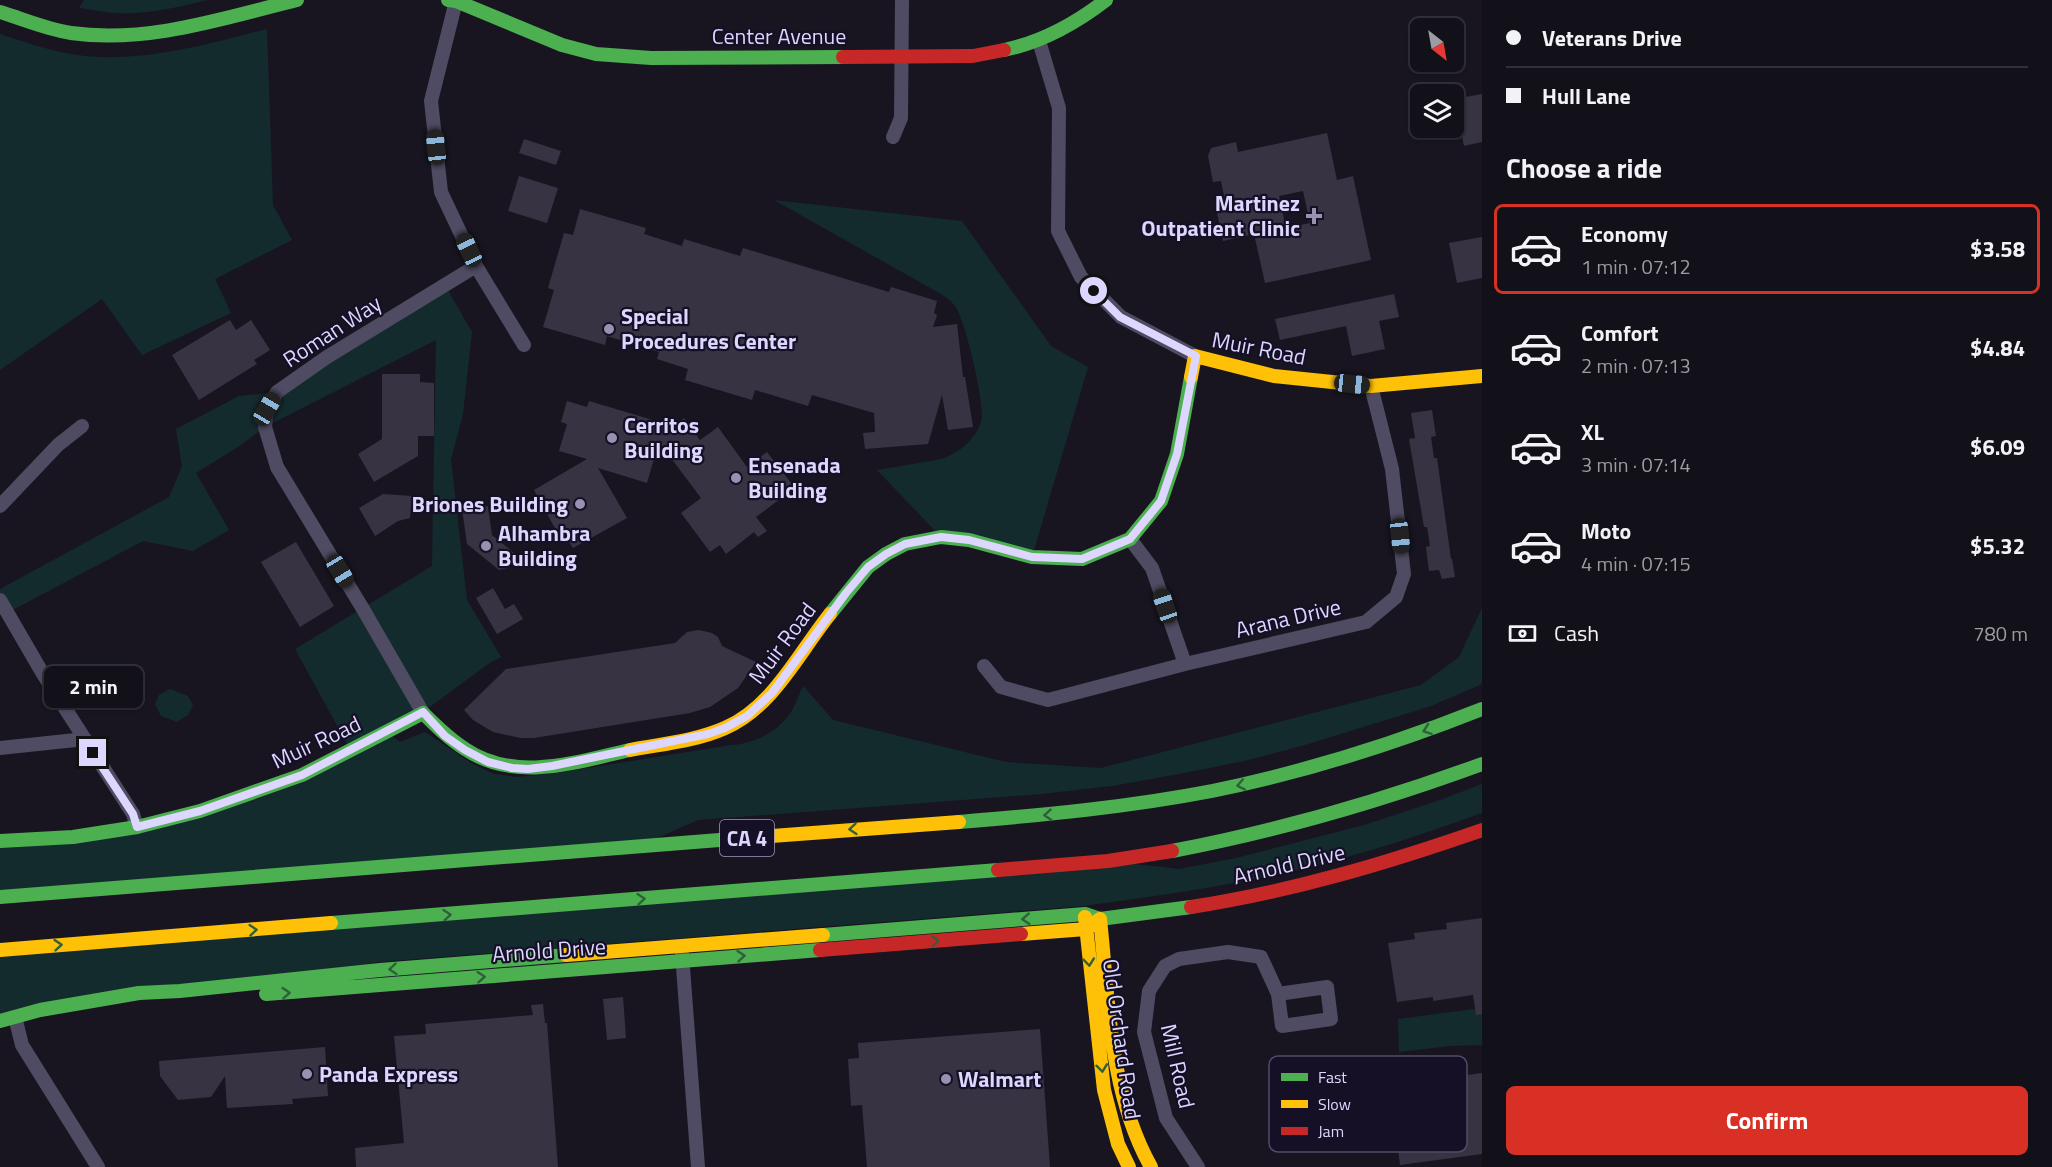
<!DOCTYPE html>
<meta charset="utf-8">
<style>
body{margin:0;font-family:"Titillium Web",sans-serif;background:#1f1e26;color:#f1f3f6;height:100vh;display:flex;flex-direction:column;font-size:22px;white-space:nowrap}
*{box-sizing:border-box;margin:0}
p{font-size:20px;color:#9c9da2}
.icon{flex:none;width:33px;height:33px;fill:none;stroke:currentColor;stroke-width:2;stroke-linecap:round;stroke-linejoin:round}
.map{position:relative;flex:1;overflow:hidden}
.panel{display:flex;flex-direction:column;background:#121019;width:570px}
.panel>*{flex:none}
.banner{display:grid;align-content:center;height:132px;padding:0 24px;background:#121019}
.needle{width:39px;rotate:149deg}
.controls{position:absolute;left:1410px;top:18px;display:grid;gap:12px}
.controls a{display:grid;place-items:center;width:54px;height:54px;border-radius:9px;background:#121019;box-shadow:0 2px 4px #0004,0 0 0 2px #313038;font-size:30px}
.end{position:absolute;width:27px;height:27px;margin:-14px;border:8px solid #ddd6fe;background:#111;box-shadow:0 0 0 3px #111}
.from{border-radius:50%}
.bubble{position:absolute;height:42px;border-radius:9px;background:#121019;box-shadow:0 2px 4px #0004,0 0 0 2px #313038;font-size:20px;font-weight:700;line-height:42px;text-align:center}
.car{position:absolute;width:18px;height:36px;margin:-18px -9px;border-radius:8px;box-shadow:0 0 4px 2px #0007;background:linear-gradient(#222 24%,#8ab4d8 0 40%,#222 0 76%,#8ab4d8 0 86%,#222 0)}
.banner b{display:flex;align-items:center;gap:21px;height:57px;font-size:22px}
.banner b+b{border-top:2px solid #313038}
.banner i{width:15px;height:15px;background:#f1f3f6}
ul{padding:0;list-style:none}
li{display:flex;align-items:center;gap:18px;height:90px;margin:0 12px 9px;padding:0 12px;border:3px solid transparent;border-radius:9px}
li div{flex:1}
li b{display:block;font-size:22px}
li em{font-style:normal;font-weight:700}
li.current{border-color:#d93025}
li>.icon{width:54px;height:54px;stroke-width:1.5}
h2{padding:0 24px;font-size:27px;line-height:72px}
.pay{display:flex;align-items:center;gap:15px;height:66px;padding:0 24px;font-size:22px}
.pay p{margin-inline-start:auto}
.cta{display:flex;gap:12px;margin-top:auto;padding:12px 24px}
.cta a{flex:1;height:69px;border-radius:9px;background:#d93025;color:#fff;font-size:24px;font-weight:700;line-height:69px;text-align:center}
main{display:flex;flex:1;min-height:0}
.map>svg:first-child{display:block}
.green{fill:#142b2e}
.building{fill:#373343;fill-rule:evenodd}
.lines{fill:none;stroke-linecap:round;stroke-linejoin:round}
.street{stroke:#4e4b62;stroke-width:14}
.fast{stroke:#4caf50;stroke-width:14}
.slow{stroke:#ffc107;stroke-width:14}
.jam{stroke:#c62828;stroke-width:14}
.oneway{stroke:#30603b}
.route{stroke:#ddd6fe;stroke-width:8}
.poi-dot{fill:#9892b1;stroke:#151026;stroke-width:2}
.labels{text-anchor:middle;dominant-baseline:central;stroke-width:4.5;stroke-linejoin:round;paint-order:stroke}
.shield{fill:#151026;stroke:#a19bbd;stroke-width:1.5}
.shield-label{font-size:21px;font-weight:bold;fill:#ddd6fe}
.street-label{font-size:22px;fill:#ddd6fe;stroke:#151026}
.poi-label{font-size:22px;font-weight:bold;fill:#ddd6fe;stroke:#151026;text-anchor:start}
.key{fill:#151026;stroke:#514b67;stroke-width:1.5}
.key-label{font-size:16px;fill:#ddd6fe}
</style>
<main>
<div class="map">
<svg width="1482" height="1167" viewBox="0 0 1482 1167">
<rect width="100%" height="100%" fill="#181521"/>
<!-- green -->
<path class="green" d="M84 0H208C178 7 147 15 116 13 105 13 91 9 79 8Z
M267 29 273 205 292 240 215 279 231 313 142 355 102 299 0 370V34C28 43 55 53 85 56 147 62 207 44 267 29Z
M774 200 962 221 1051 346 1088 367 1032 557 941 537 877 470 942 459C960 452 975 440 981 422 986 406 966 325 957 309 953 302 947 298 941 294Z
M445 285 472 332 463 414 451 460 467 600 501 657 488 664 423 712 387 732 400 742 425 732 471 763 494 774 517 777 557 773 731 745C754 744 778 732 791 712 796 704 799 694 803 686L833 720 1006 762 1101 768 1421 685 1459 657 1482 608V684L1431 706 1305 745 1244 761 1179 774 1112 786 1041 794 698 820 639 846 0 897V841L137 827 351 751 295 649 432 566 436 340 265 427 241 445 196 473 229 530 193 551 143 541 7 613 0 600V589L169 497 182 466 176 429 239 396 277 392Z
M170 689 188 696 193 705 188 715 177 722 161 716 155 704 159 695Z
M1482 784V813C1429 832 1376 850 1321 864 1243 884 1163 895 1083 906L379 962 0 1021V950L1108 861 1179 869 1236 858 1364 825 1440 800Z
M1482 1008V1045L1450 1046 1399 1052 1398 1019Z"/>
<!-- building -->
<path class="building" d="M1482 94V142L1464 146 1454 99Z
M1327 133 1337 180 1353 176 1371 260 1265 283 1254 234 1223 241 1216 208 1226 206 1221 181 1213 182 1208 156 1211 148 1236 142 1238 152ZM1303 191 1310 223 1286 228 1279 196Z
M524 139 561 151 556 165 519 153Z
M519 176 558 188 547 223 508 211Z
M580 209 646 228 644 234 682 246 684 239 740 256 743 248 889 292 891 287 937 301 934 313 937 315 933 327 957 324 963 377H965L973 427 948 430 942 395 928 444 865 449 863 433 875 432 874 413 812 395 808 406 755 390 752 400 685 380 688 369 657 359 659 352 607 336 605 345 543 327 554 290 548 288 564 233 573 235Z
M1482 237V278L1457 283 1449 243Z
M1394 294 1399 317 1379 321 1385 349 1352 356 1346 326 1280 340 1275 319Z
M230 320 236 330 251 320 270 350 254 360 257 364 199 400 172 355Z
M382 374H420V382L434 383V436H418V456L374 482 358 454 382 439Z
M567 401 587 407 589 401 673 426 684 418 700 440 718 427 747 467 767 452 795 488 756 517 767 531 758 537 754 532 726 554 720 545 710 552 681 513 701 498 659 442 647 483 598 468 627 518 573 548 568 540 563 543 534 490 587 459 559 451 567 424 561 422Z
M1432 410 1436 436 1431 437 1434 458H1437L1451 559H1452L1455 577 1442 579 1439 570 1429 571 1426 547 1430 546 1427 527H1424L1409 439 1415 438 1411 413Z
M383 494 412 496 410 518 398 521 375 536 359 508Z
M488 506 492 535 518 556 508 568 499 570 467 544 462 509Z
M296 542 334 606 300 627 261 562Z
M493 588 505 609 514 604 523 619 497 634 476 598Z
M699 630 712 633 718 637 722 646 756 662 738 688 710 707 690 713 534 738H520L493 732 473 720 464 710 506 669 675 643 687 632Z
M1482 918V1014L1476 1015 1473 995 1433 1001V997L1397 1002 1388 943 1415 939 1414 933 1447 929 1446 923Z
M623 997 626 1038 607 1040 603 999Z
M543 1004 545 1023H547L558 1167H356L355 1148 404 1143 394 1036 426 1034 425 1024 533 1015 531 1005Z
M1040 1029 1050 1167H867L862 1105 851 1106 848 1059 859 1058 858 1043Z
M325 1047 328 1096 292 1099 293 1104 227 1108 225 1076 211 1097 178 1100 160 1076 159 1061Z
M1482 1073V1154L1400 1165 1393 1111 1411 1108 1408 1083Z"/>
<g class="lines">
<!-- street -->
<path class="street" d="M456 1 431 101 441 192 476 266 524 345
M1039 41 1059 108 1058 231 1081 277 1121 317 1195 356
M893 137 901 118 902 0
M0 506 58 445 82 426
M1130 539 1152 568 1185 664
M0 600 43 674 133 814 137 827
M984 666 1001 687 1048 700 1185 664 1366 622 1396 597 1404 574 1392 469 1371 386
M423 713 363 609 277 467 265 427 267 409 277 392 327 357 476 266
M0 748 85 739
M682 954 698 1167
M15 1017 22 1045 98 1167
M1198 1167 1166 1118 1144 1032 1149 991 1165 966 1179 959 1228 952 1261 957 1278 994 1282 1026 1331 1019 1327 987 1278 994"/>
<!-- fast -->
<path class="fast" d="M448 0 456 1 562 45 596 54 651 58 843 57
M0 12C23 19 46 29 71 33 147 44 224 18 297 0
M1004 50C1043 42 1075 24 1106 0
M830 614 868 567 886 554 905 544 941 537 969 540 1032 557 1082 559 1130 539 1161 501 1177 454 1191 377
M959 822C1044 815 1129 807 1212 791 1305 772 1394 744 1482 709
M0 841 73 837 137 827 200 811 302 775 423 713C436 726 449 739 465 749 516 783 576 762 630 750
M1172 851C1278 831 1381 801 1482 764
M0 897 732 839
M331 923 998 870
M823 935 1085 914 1100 919 1191 907
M266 994 820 950
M0 1021 40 1010 139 993 180 991 380 970 566 955"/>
<!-- slow -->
<path class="slow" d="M1191 377 1195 356 1274 376 1371 386 1482 376
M630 750C661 744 696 741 725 728 773 707 798 654 830 614
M732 839 959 822
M1085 917 1104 1090 1118 1144 1129 1167
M1100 919C1109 1003 1109 1092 1151 1167
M1021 934 1086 929 1100 919
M0 950 331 923
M566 955 823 935"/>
<!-- jam -->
<path class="jam" d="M843 57 973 56 1004 50
M998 870 1108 861 1172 851
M1191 907C1290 892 1387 863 1482 830
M820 950 1021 934"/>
</g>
<!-- one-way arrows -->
<defs><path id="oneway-chevron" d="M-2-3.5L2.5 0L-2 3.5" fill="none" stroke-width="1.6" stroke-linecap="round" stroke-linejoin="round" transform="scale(1.5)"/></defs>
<g class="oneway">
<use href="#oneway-chevron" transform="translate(1427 730) rotate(160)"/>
<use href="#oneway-chevron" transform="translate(1241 785) rotate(169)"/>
<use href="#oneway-chevron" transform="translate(1048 815) rotate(175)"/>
<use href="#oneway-chevron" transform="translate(853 829) rotate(175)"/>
<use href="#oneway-chevron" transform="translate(641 899) rotate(-5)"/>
<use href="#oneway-chevron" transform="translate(447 915) rotate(-5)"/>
<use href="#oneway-chevron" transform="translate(1026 919) rotate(176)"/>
<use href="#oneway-chevron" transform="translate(253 930) rotate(-5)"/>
<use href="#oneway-chevron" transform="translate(935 941) rotate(-5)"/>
<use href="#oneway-chevron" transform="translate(58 945) rotate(-5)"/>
<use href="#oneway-chevron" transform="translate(741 956) rotate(-5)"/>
<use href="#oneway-chevron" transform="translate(1089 962) rotate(84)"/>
<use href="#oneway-chevron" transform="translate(393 969) rotate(175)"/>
<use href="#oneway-chevron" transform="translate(481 977) rotate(-4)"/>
<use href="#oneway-chevron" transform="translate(286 993) rotate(-4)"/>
<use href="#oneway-chevron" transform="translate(1102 1068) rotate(83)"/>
</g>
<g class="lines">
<!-- route -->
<path class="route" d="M93 753 133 814 137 827 200 811 302 775 423 712 445 736 465 750 488 762 512 768 528 769 552 766 610 754 708 734 725 728 747 716 772 693 846 593 868 567 886 554 905 544 941 537 969 540 1032 557 1082 559 1130 539 1161 501 1177 454 1196 356 1120 317 1094 291"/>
</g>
<!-- markers -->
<g class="poi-dot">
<path d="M1311 207h6v6h6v6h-6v6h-6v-6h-6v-6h6z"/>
<circle cx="609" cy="329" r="6"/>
<circle cx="612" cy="438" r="6"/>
<circle cx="736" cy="478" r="6"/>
<circle cx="580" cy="504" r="6"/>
<circle cx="486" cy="546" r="6"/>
<circle cx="307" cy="1074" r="6"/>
<circle cx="946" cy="1079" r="6"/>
</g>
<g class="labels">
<!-- shield labels -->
<rect class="shield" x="720" y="820" width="54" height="36" rx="4.5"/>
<g class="shield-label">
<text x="747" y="838">CA 4</text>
</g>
<!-- street labels -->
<g class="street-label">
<text x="779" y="36">Center Avenue</text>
<text transform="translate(332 331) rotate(-33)">Roman Way</text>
<text transform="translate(1259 348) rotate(11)">Muir Road</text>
<text transform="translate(1288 618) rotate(-13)">Arana Drive</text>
<text transform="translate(782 643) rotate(-53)">Muir Road</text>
<text transform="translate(316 742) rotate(-25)">Muir Road</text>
<text transform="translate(1289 864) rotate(-13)">Arnold Drive</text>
<text transform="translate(549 950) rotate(-4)">Arnold Drive</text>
<text transform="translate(1122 1039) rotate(82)">Old Orchard Road</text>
<text transform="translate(1178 1066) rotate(77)">Mill Road</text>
</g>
<!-- poi labels -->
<g class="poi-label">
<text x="1300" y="203" text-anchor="end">Martinez<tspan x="1300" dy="25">Outpatient Clinic</tspan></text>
<text x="621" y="316">Special<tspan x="621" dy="25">Procedures Center</tspan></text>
<text x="624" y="425">Cerritos<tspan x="624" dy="25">Building</tspan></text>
<text x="748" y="465">Ensenada<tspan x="748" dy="25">Building</tspan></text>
<text x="568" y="504" text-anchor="end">Briones Building</text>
<text x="498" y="533">Alhambra<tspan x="498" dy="25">Building</tspan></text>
<text x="319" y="1074">Panda Express</text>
<text x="958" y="1079">Walmart</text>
</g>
</g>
<!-- legend -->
<rect x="1269" y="1056" width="198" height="96" rx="9" class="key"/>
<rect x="1281" y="1073" width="27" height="8" fill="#4caf50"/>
<rect x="1281" y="1100" width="27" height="8" fill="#ffc107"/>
<rect x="1281" y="1127" width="27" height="8" fill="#c62828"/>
<g class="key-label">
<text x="1318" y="1083">Fast</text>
<text x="1318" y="1110">Slow</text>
<text x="1318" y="1137">Jam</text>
</g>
</svg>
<div class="controls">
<a><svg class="needle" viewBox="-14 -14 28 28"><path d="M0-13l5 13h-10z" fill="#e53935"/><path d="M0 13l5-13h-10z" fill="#9c9da2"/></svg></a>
<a><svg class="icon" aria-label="layers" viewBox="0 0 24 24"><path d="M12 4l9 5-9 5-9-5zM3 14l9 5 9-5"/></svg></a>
</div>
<i class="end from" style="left:1094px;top:291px"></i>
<i class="end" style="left:93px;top:753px"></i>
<div class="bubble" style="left:44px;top:666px;width:99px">2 min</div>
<i class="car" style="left:436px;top:147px;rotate:354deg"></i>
<i class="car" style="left:469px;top:250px;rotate:335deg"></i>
<i class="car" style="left:1352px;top:384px;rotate:96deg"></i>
<i class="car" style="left:267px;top:409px;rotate:30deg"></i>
<i class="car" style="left:1400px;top:536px;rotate:174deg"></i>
<i class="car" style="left:340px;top:571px;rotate:149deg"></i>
<i class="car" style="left:1165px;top:606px;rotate:341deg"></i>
</div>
<section class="panel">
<div class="banner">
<b><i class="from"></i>Veterans Drive</b>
<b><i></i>Hull Lane</b>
</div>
<h2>Choose a ride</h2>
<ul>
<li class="current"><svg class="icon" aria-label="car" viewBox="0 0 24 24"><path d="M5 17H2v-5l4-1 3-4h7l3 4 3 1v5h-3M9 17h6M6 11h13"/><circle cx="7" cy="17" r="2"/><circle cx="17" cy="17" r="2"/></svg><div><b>Economy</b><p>1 min · 07:12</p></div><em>$3.58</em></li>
<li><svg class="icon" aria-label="car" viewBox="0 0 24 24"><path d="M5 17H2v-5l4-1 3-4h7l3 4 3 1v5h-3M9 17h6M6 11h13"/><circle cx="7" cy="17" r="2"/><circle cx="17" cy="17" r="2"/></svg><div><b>Comfort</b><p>2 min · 07:13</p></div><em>$4.84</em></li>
<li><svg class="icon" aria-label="car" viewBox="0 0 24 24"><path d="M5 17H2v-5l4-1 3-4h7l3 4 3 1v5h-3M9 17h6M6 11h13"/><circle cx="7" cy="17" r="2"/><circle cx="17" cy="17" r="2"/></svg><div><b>XL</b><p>3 min · 07:14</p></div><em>$6.09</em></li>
<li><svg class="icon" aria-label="car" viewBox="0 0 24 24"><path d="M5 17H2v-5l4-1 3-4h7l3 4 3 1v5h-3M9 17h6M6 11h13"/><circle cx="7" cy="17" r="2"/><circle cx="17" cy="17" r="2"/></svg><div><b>Moto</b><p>4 min · 07:15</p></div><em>$5.32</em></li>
</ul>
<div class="pay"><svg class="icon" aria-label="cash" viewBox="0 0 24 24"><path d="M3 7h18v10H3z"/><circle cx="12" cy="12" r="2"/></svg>Cash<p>780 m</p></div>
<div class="cta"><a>Confirm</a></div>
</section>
</main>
